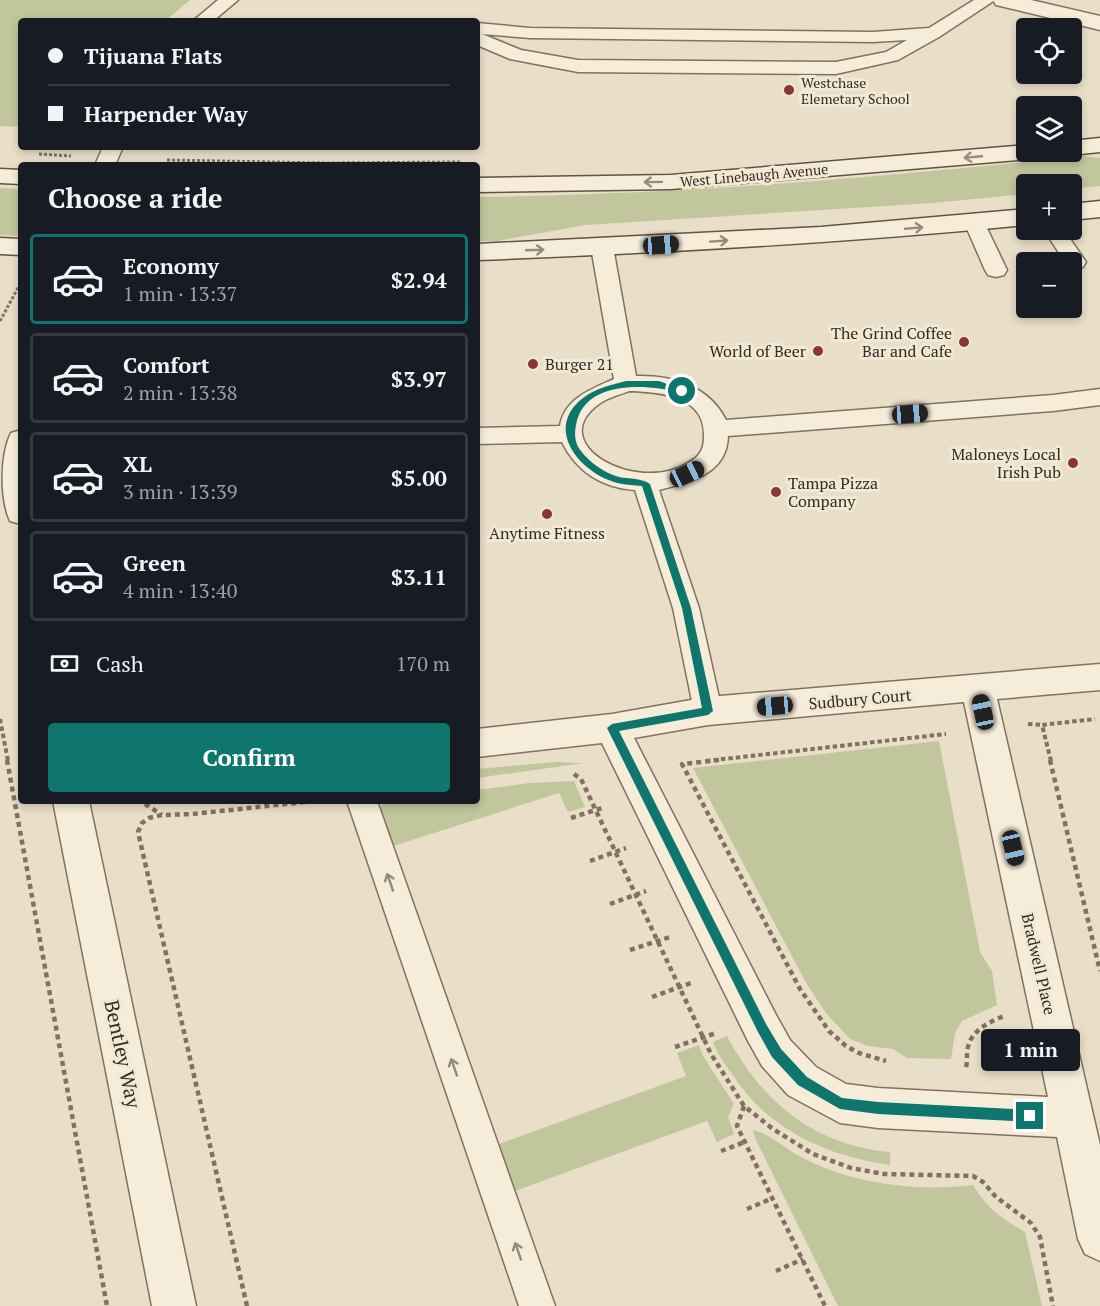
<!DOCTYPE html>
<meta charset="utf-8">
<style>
body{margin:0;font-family:"PT Serif",serif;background:#242831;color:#f1f3f6;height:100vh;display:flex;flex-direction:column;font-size:22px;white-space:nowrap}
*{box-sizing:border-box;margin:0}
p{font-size:20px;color:#9ea1a6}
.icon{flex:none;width:33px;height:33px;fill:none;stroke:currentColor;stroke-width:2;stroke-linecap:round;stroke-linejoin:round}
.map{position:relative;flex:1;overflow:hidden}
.details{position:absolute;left:18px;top:162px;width:462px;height:642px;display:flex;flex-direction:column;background:#171b24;border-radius:6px;box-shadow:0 3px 9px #0003}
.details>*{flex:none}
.hud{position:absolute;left:18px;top:18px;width:462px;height:132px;border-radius:6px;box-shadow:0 3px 9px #0003;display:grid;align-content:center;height:132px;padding:0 30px;background:#171b24}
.fabs{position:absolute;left:1016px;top:18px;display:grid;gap:12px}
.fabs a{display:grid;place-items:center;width:66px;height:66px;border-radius:6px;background:#171b24;box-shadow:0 3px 9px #0003;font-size:30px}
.end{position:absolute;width:27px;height:27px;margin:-14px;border:8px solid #0f766e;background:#fff;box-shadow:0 0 0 3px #fff}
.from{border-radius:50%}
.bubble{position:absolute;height:42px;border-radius:6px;background:#171b24;box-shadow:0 3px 9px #0003;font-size:20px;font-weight:600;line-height:42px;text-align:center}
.car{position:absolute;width:18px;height:36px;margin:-18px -9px;border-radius:8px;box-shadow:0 0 4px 2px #0007;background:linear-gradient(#222 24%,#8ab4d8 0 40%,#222 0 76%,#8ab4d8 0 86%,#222 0)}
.hud b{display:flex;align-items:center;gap:21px;height:57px;font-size:22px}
.hud b+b{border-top:2px solid #363941}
.hud i{width:15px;height:15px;background:#f1f3f6}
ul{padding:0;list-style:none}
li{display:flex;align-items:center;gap:18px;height:90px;margin:0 12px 9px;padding:0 18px;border:3px solid #363941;border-radius:6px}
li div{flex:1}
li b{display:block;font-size:22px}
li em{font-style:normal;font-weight:600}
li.selected{border-color:#0f766e}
li>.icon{width:54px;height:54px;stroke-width:1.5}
h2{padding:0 30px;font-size:27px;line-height:72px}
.pay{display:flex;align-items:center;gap:15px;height:66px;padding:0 30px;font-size:22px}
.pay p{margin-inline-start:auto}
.action{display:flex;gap:12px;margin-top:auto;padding:12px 30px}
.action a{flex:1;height:69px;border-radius:6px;background:#0f766e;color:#fff;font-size:24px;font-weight:600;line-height:69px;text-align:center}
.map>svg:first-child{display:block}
.green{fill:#c2c69c}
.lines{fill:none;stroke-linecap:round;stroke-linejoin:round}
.lane-casing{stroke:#82715f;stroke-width:3}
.street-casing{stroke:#82715f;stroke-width:3}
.secondary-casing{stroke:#645242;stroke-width:3}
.path-far2{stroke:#82715f;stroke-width:3;stroke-dasharray:3 2;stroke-linecap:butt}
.path-far1{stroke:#82715f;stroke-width:4;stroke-dasharray:4.5 3;stroke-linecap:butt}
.path{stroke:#82715f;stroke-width:4.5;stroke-dasharray:5 4;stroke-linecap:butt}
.lane{fill:#f5ecd9;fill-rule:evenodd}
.street{fill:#f5ecd9;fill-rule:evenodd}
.secondary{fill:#f5ecd9;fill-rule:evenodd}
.oneway{stroke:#948b7c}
.route{fill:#0f766e}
.poi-dot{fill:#8a3639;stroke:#f1e8d6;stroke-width:2}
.labels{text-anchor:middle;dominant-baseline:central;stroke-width:6;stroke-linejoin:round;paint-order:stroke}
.far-poi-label{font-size:14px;fill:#342a20;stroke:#f1e8d6;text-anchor:start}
.far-street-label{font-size:14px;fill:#342a20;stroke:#f1e8d6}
.poi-label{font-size:16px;fill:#342a20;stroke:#f1e8d6;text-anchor:end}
.street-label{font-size:16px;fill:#342a20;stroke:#f1e8d6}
.near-street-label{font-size:20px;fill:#342a20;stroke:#f1e8d6}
</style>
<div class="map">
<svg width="1100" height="1306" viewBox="0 0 1100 1306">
<rect width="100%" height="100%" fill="#e9dec7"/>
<!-- green -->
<path class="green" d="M0 0H190L165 21H21V127L0 126Z
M1085 156 1100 158V186L1071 189V184H1026V194L933 203 585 225 497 241H477V197C680 195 883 177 1085 156Z
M0 188 21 189V236L0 235Z
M939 741 980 952 992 971 997 1005 962 1021 955 1033 951 1059 907 1058 893 1049 868 1046 850 1039 825 1012 805 981 693 768Z
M557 762 584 763 477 778V769Z
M574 781 585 807 568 812 559 793 390 847 379 815 383 801H477V790L530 783Z
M727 1036C762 1102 814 1145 890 1152V1165C828 1156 770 1131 734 1077 726 1066 718 1055 713 1042Z
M699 1045 703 1056 734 1104 728 1117 734 1134 717 1142 707 1121 515 1191 499 1144 686 1076 677 1053Z
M753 1130C771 1134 785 1149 801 1157 851 1184 918 1192 973 1185 987 1208 1002 1219 1025 1232L1042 1306H838L755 1138Z"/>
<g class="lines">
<!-- lane casing -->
<g class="lane-casing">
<path id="lane" d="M218 0H238L213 21H193Z
M974 0H995L939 37 898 60 836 74 578 72 510 59 477 45V23L530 28 873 32 929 28ZM482 34 530 38 873 42 907 40 886 52 836 62 578 60 521 50Z
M103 147H123L115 165H95Z
M974 216 981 218 984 222 1007 270 1004 275 996 277 988 275 985 270 964 222 967 218Z
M1044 230H1064L1086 262 1083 267 1071 268V262H1065Z
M602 241 609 242 613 247 636 376C673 375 709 386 726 420L1053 395 1100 389V405L1053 411 728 436C727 475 689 482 659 490L699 608 722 711 718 719 708 722 698 719 694 711 673 608 635 490C602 488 576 471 562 442L477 444V428L560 426C564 399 591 389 614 379L591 247 595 242ZM629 391C659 392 706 395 704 437 704 450 699 457 688 463 637 495 543 444 599 404 607 398 619 395 629 391Z
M347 801H377L555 1306H519Z"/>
</g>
<!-- street casing -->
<g class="street-casing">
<path id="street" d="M993 0H1031L1100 16V30L996 5Z
M21 430V524L10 521C0 499 0 455 11 433Z
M1100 664V690L997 699 1100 1145V1261L1085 1254 1078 1239 1057 1137 878 1128 840 1123 788 1095 762 1066 748 1041 602 743 477 757V729L612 714 708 697ZM964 702 1048 1097 878 1088 846 1084 816 1067 790 1040 776 1015 634 738 708 725Z
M53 801H89L196 1306H152Z"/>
</g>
<!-- secondary casing -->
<g class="secondary-casing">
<path id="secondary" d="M1100 138V152L1071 155 1061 152H1071V141Z
M1026 145V152H1043L1040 157 1031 159 671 189 477 192V178L671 175Z
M0 169 21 170V184L0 183Z
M1100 201V217L1071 220V204Z
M1026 209V225C843 243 660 253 477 260V244L821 227Z
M0 238 21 239V255L0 254Z"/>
</g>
<!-- path-far2 -->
<path class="path-far2" d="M39 154 71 156
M167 160 324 163 460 162
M0 321 19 286"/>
<!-- path-far1 -->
<path class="path-far1" d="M0 719 8 761
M1028 724 1042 725
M706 761 946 734
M1051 761 1042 725 1095 719"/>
<!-- path -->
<path class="path" d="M7 760 107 1306
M719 760 682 764 800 989 829 1031 846 1046 859 1053 886 1061
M1050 760 1100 971
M574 774 581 779 711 1054 744 1106 773 1129 813 1154 851 1168 884 1174 973 1176 983 1182 996 1197 1031 1223 1040 1237 1053 1306
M145 804 162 815
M571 818 605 807
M590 861 626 848
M610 904 646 891
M630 950 670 937
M652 997 691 983
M675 1047 716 1033
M966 1067C968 1060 966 1054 968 1047 972 1030 989 1022 1004 1016
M744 1106 737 1126 825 1306
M721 1151 745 1142
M747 1209 773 1198
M776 1271 803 1259
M247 1306 138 832 142 823 149 818 162 815 193 814 314 801"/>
<!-- lane -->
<use href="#lane" class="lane"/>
<!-- street -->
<use href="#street" class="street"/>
<!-- secondary -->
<use href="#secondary" class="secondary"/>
</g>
<!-- one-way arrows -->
<defs><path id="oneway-shaft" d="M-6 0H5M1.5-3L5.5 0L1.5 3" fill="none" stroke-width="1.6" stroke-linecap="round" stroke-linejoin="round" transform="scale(1.5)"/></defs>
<g class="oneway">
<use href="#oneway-shaft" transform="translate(973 157) rotate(175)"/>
<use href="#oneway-shaft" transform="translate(653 182) rotate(179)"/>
<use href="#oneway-shaft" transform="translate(914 228) rotate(-5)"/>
<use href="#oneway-shaft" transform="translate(719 241) rotate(-4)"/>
<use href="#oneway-shaft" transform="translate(535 250) rotate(-2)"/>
<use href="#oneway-shaft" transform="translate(390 882) rotate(-109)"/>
<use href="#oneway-shaft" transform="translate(454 1067) rotate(-109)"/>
<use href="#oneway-shaft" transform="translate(518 1251) rotate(-109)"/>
</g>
<!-- route -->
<path class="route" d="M626 381H659L686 391 682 393C648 384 584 379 576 425 574 434 575 444 581 451 590 463 605 473 619 477 629 479 642 478 650 484L691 608 713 711 708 715 619 731 766 1024 781 1049 807 1077 842 1098 878 1102 1030 1110 1036 1116 1034 1120 1030 1122 878 1114 840 1109 798 1085 772 1057 758 1032 607 728 612 724 702 708 682 608 642 486C633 485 623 485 614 482 578 471 544 428 583 398 596 388 611 385 626 381Z"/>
<!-- markers -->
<g class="poi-dot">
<circle cx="789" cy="90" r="6"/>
<circle cx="964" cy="342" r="6"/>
<circle cx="818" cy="351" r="6"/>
<circle cx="533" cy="364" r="6"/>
<circle cx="1073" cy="463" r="6"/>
<circle cx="776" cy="492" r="6"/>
<circle cx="547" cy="514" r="6"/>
</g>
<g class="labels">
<!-- far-poi labels -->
<g class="far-poi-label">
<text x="801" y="82">Westchase<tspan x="801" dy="16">Elemetary School</tspan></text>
</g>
<!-- far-street labels -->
<g class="far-street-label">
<text transform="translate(754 175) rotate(-5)">West Linebaugh Avenue</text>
</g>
<!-- poi labels -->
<g class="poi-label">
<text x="952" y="333">The Grind Coffee<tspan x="952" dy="18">Bar and Cafe</tspan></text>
<text x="806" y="351">World of Beer</text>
<text x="545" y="364" text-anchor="start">Burger 21</text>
<text x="1061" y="454">Maloneys Local<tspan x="1061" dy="18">Irish Pub</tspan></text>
<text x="788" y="483" text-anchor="start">Tampa Pizza<tspan x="788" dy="18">Company</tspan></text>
<text x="547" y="533" text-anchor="middle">Anytime Fitness</text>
</g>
<!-- street labels -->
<g class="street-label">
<text transform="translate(860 699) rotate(-5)">Sudbury Court</text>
<text transform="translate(1039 964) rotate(77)">Bradwell Place</text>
</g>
<!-- near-street labels -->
<g class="near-street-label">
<text transform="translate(123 1054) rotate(78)">Bentley Way</text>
</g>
</g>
</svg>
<div class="fabs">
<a><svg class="icon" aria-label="locate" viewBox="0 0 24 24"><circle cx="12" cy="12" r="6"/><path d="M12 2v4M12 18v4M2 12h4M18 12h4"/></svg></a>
<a><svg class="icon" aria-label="layers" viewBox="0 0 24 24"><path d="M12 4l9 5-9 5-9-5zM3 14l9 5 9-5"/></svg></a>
<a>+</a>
<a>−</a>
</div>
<i class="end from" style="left:682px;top:391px"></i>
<i class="end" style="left:1030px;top:1116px"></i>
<div class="bubble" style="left:981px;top:1029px;width:99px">1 min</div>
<i class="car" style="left:661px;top:245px;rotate:86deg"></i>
<i class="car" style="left:910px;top:414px;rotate:86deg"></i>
<i class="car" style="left:687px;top:474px;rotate:65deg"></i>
<i class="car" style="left:775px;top:706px;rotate:265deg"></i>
<i class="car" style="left:983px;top:712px;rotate:348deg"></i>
<i class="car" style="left:1013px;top:848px;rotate:167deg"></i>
<div class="hud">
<b><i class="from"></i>Tijuana Flats</b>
<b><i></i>Harpender Way</b>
</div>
<section class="details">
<h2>Choose a ride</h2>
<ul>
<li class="selected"><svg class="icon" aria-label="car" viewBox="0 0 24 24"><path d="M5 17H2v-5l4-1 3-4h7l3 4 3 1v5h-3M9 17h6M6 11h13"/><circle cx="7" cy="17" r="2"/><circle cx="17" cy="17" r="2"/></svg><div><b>Economy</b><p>1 min · 13:37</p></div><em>$2.94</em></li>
<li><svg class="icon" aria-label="car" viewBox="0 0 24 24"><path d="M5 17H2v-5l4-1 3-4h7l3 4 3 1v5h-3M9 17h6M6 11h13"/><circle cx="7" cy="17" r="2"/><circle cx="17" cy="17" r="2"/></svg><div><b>Comfort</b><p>2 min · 13:38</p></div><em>$3.97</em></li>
<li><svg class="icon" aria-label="car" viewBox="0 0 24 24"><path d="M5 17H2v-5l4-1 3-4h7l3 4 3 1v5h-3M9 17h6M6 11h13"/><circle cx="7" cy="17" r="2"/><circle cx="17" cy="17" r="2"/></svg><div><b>XL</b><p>3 min · 13:39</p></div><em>$5.00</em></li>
<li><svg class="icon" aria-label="car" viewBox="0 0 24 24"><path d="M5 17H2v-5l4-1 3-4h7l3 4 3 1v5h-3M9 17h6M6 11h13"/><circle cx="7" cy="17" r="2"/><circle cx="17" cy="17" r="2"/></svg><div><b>Green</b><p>4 min · 13:40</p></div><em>$3.11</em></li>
</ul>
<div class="pay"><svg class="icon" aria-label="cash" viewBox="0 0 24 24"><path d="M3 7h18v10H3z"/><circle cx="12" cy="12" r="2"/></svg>Cash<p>170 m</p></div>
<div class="action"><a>Confirm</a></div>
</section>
</div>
